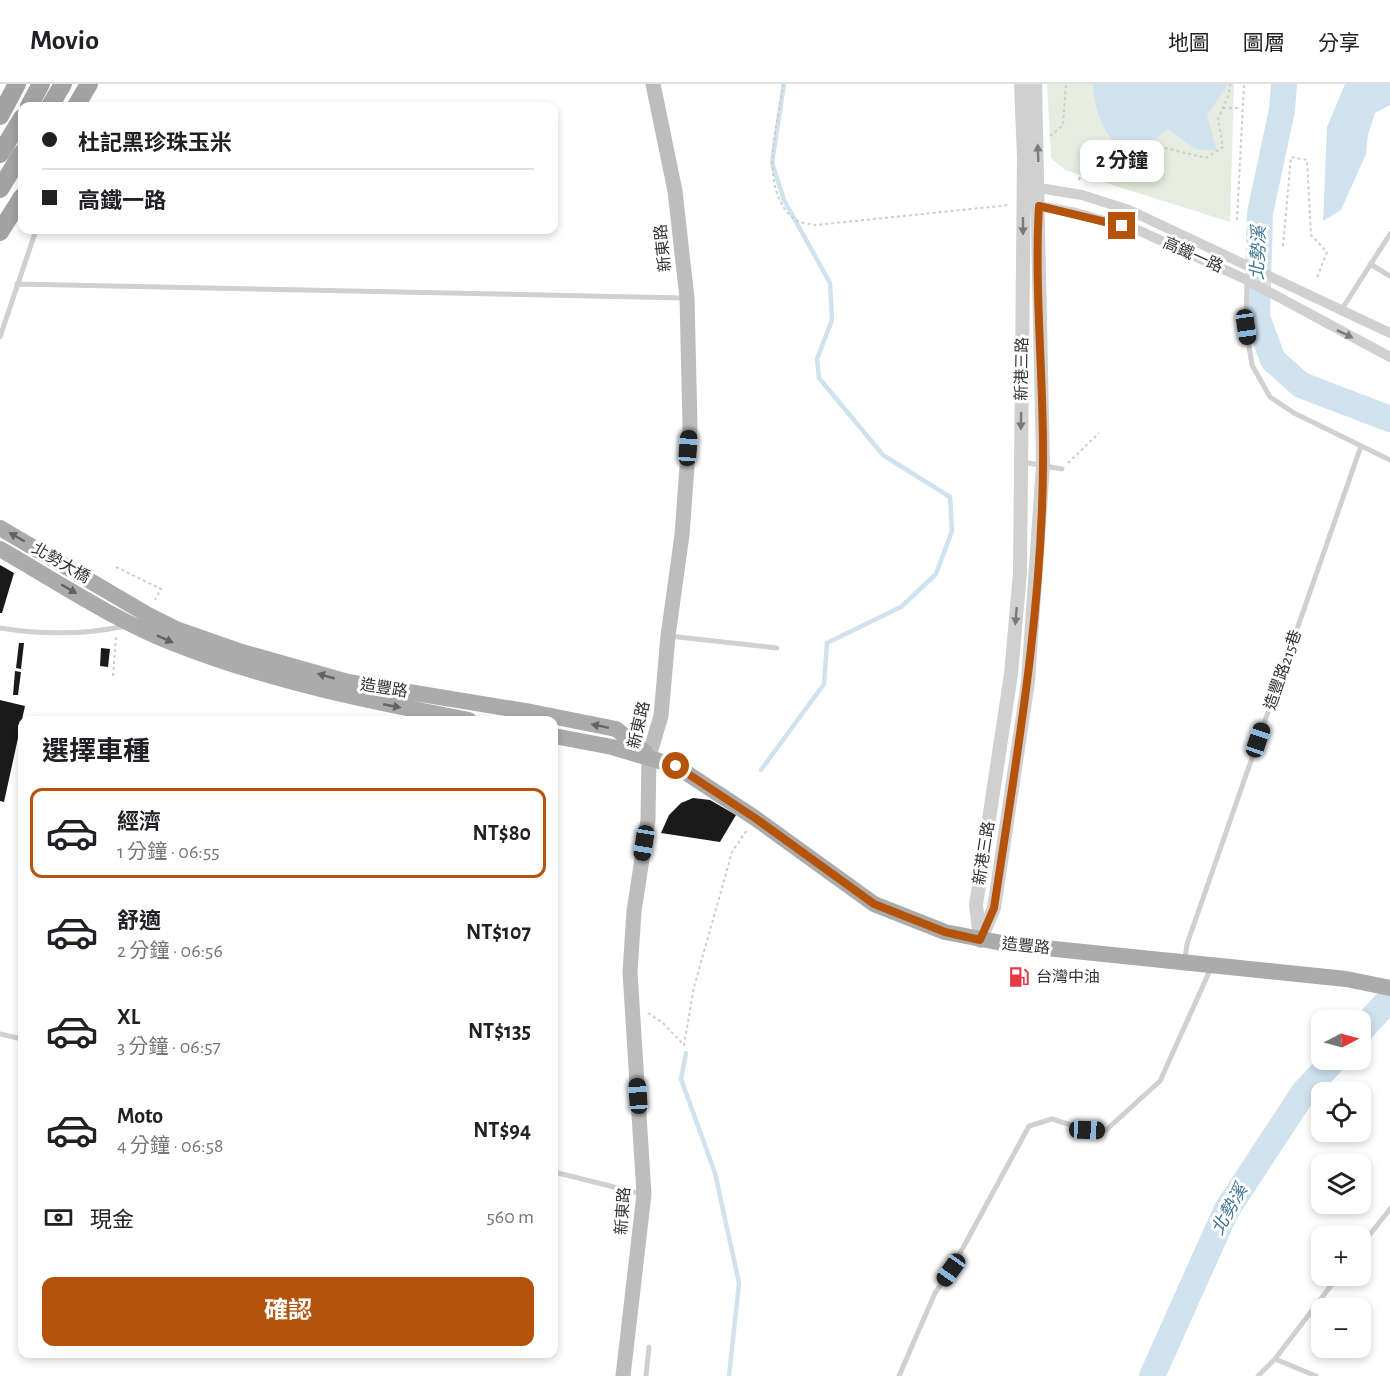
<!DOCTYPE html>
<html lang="zh-TW">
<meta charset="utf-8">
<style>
body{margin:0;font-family:"Alegreya Sans","Noto Sans TC",sans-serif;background:#f2f2f2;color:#202124;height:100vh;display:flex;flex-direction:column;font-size:22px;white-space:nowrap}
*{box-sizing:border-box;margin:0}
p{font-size:20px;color:#757577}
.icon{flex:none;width:33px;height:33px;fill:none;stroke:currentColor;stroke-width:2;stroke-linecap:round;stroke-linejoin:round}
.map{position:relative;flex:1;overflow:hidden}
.side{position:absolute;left:18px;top:632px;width:540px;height:642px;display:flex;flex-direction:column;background:#fff;border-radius:12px;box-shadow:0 3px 9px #0003}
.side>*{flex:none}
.banner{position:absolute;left:18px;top:18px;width:540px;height:132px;border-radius:12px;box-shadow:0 3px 9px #0003;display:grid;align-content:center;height:132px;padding:0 24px;background:#fff}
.needle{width:39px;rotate:84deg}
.buttons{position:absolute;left:1311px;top:926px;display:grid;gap:12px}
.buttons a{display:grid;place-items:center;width:60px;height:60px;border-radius:12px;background:#fff;box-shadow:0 3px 9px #0003;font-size:30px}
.end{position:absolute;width:27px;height:27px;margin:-14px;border:8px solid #b45309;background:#fff;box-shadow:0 0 0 3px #fff}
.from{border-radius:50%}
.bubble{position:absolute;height:42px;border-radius:12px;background:#fff;box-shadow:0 3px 9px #0003;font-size:20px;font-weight:700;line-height:42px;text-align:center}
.car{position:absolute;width:18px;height:36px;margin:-18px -9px;border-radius:8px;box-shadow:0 0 4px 2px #0007;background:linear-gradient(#222 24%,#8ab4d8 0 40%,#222 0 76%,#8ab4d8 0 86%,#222 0)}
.banner b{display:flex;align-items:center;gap:21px;height:57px;font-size:22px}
.banner b+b{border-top:2px solid #e0e0e0}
.banner i{width:15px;height:15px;background:#202124}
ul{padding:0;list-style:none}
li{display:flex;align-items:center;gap:18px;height:90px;margin:0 12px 9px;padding:0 12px;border:3px solid transparent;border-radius:12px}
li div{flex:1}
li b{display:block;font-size:22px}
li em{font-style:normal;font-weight:700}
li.current{border-color:#b45309}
li>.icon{width:54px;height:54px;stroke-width:1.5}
h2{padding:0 24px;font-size:27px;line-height:72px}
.pay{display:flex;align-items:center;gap:15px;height:66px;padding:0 24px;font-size:22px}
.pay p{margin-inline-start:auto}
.primary-button{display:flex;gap:12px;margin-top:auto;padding:12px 24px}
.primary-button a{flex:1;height:69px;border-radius:12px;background:#b45309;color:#fff;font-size:24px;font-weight:700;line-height:69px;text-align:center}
header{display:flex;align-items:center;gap:36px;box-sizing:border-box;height:84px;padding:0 30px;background:#fff;border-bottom:2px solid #e0e0e0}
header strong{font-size:28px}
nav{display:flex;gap:33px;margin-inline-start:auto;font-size:21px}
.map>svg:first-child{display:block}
.green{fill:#e6ecdf}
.water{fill:#cfe2ee}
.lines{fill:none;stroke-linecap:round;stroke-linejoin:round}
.stream{stroke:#cfe2ee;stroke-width:4.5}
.river{stroke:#cfe2ee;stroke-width:26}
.building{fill:#1a1a1a}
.path{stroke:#cdcdcd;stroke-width:2;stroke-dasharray:3 3;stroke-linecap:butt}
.service{stroke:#d0d0d0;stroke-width:5}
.minor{stroke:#d0d0d0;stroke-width:10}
.tertiary{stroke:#d0d0d0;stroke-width:14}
.secondary{stroke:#bdbdbd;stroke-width:15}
.primary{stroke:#ababab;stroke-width:16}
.trunk{stroke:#a2a2a2;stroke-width:18}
.trunk-bridge{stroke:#a2a2a2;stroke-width:18}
.oneway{fill:#7a7a7a}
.oneway2{fill:#636363}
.route{stroke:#b45309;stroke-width:8}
.labels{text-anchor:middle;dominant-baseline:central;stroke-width:6;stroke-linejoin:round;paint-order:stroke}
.street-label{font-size:16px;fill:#333;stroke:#fff}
.poi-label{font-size:16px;fill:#333;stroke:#fff;text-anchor:start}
.water-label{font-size:18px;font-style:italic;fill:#3f7597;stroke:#fff}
</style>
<header>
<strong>Movio</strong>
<nav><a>地圖</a><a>圖層</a><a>分享</a></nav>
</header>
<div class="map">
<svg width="1390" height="1292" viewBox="0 0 1390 1292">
<rect width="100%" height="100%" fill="#fff"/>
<!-- green -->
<path class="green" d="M1047 0H1234L1230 138 1065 86 1051 74Z"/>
<!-- water -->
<path class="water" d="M1093 0H1228L1207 31 1217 67 1196 65 1168 45 1143 66 1127 70C1105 56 1094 26 1093 0Z
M1345 0H1390V21L1375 29 1368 51 1366 70 1341 126 1323 137 1327 43Z"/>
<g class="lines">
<!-- stream -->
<path class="stream" d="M761 686 824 600 827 559 901 523 936 490 952 447 950 413 883 371 819 294 817 275 832 236 830 199 784 116 772 79 784 0
M686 969 681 995 715 1089 739 1199 729 1292"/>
<!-- river -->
<path class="river" d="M1284 0 1282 26 1260 129 1257 233 1273 276 1301 301 1390 335
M1360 947 1390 915
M1152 1292 1226 1127 1304 1008 1335 975"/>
</g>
<!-- building -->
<path class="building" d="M0 481 14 489 2 529H0Z
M19 559H24L21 585 16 584Z
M101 564 110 565 108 583 100 582Z
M15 587 21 588 18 611H13Z
M0 616 25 622 4 718 0 717Z
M693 714 710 716 736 731 720 758 661 749 669 731 681 719Z"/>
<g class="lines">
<!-- path -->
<path class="path" d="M783 0C778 41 757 103 794 135 799 139 810 140 816 141L1010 121
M1223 24H1241
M1050 52 1063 41 1066 0
M1079 96 1083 84C1120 93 1130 82 1157 62L1206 74 1223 63 1218 35 1229 10 1230 0
M1237 136 1244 0
M1283 162 1291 73 1307 76 1311 151 1327 168 1316 196
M1068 379 1099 349
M116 483 161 505 155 516
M113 592 116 553
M648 929 663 939 684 961 694 903 732 768 747 746"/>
<!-- service -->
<path class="service" d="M1370 180 1390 192
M1247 198 1246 243 1252 281 1270 313 1294 329 1390 376
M17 200 685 214
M1342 225 1390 150
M0 253 36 146
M1023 378 1062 385
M0 544C43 551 83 551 126 542
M669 552 777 564
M1185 875 1187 860 1361 362
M0 950 22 955
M554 1088 642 1110
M1360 1163 1390 1125
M1275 1275 1316 1292
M646 1292 649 1263
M899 1292 935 1209 951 1186 1029 1042 1052 1035 1087 1046 1105 1047 1160 997 1211 884
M1258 1292 1275 1275 1339 1191"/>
<!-- minor -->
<path class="minor" d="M1032 110 1039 104 1082 111 1129 126 1390 249
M1023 119 1076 129 1140 147 1247 196 1390 273"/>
<!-- tertiary -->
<path class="tertiary" d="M980 854 976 821 1011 590 1020 489 1024 74 1021 0
M980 857 994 824 1028 598 1043 381 1035 0"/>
<!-- secondary -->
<path class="secondary" d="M623 1292 644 1110 630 888 634 827 648 736 649 672 661 632 668 552 682 451 690 342 687 214 675 107 653 0"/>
<!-- primary -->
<path class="primary" d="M0 444 148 531 176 545 242 568 348 598 531 628 616 645 645 668
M0 465C56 497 112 535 173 559 269 597 368 617 469 636
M554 652 612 663 676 682 755 734 874 820 945 848 1007 860 1346 895 1390 904"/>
<!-- trunk -->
<path class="trunk" d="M29 22 41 0
M50 22 63 0
M0 32 17 0
M0 70 22 34
M0 105 22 69
M0 148 22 113"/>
<!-- trunk-bridge -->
<path class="trunk-bridge" d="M76 22 89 0"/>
</g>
<!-- one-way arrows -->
<defs><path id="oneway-solid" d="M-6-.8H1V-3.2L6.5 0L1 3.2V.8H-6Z" transform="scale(1.5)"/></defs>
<g class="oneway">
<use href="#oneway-solid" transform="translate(1038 69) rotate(-92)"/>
<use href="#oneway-solid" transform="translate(1023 142) rotate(90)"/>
<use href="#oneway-solid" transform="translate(1345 250) rotate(26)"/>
<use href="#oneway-solid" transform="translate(1021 337) rotate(91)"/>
<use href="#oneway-solid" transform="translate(1016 532) rotate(95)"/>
</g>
<g class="oneway2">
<use href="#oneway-solid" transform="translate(17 453) rotate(-150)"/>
<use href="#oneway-solid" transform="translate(69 505) rotate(30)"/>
<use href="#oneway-solid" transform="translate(165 555) rotate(24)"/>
<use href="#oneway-solid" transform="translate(326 592) rotate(-164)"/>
<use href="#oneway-solid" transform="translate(392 622) rotate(11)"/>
<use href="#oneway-solid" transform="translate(600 642) rotate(-168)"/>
</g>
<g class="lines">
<!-- route -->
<path class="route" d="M676 682 755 734 874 820 945 848 980 856 994 824C1016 677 1042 530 1043 381 1044 295 1034 208 1039 122L1122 142"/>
</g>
<!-- icons -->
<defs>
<g id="fuel-bare" transform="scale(1.62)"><path d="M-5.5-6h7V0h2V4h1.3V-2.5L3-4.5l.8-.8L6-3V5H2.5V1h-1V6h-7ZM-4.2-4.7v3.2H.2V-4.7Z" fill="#e63946" stroke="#fff" stroke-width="2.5" paint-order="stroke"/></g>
</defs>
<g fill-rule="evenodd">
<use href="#fuel-bare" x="1019" y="893"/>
</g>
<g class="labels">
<!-- street labels -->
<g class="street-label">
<text transform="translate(663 164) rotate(-96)">新東路</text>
<text transform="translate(1193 171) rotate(24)">高鐵一路</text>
<text transform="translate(1022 285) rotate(-89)">新港三路</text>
<text transform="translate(61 479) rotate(30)">北勢大橋</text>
<text transform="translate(1283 586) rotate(-71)">造豐路215巷</text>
<text transform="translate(384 604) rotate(9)">造豐路</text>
<text transform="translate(639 641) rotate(-77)">新東路</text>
<text transform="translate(984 769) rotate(-81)">新港三路</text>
<text transform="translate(1026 862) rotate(6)">造豐路</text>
<text transform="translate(623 1127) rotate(-86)">新東路</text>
</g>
<!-- poi labels -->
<g class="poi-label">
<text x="1036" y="893">台灣中油</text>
</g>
<!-- water labels -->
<g class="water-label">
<text transform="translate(1259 169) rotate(-88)">北勢溪</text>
<text transform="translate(1230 1126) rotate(-61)">北勢溪</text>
</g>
</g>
</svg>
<div class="buttons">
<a><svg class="needle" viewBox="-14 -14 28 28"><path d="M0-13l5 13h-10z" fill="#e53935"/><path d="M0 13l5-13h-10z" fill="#757577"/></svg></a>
<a><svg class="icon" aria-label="locate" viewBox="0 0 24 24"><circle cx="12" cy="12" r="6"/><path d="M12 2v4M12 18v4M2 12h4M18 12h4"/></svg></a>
<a><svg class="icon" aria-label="layers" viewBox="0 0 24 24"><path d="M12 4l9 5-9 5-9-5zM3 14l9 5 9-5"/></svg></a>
<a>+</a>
<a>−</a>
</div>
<i class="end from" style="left:676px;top:682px"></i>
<i class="end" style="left:1122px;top:142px"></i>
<div class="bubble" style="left:1080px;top:56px;width:84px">2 分鐘</div>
<i class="car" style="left:1246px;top:243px;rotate:172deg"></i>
<i class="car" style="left:688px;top:364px;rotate:4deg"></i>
<i class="car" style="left:1258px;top:656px;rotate:19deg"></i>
<i class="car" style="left:644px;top:759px;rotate:189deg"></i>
<i class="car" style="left:638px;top:1012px;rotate:356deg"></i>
<i class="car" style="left:1087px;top:1046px;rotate:92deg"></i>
<i class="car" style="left:951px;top:1186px;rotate:215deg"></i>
<div class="banner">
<b><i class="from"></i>杜記黑珍珠玉米</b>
<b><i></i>高鐵一路</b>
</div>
<section class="side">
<h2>選擇車種</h2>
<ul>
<li class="current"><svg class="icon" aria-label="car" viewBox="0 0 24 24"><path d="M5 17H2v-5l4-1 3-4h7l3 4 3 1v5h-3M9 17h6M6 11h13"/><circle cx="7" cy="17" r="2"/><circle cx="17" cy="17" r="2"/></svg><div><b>經濟</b><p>1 分鐘 · 06:55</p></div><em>NT$80</em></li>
<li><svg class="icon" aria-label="car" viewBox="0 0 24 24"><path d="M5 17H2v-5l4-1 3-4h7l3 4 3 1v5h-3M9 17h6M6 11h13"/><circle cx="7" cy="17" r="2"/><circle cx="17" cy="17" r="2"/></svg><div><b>舒適</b><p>2 分鐘 · 06:56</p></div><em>NT$107</em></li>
<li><svg class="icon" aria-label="car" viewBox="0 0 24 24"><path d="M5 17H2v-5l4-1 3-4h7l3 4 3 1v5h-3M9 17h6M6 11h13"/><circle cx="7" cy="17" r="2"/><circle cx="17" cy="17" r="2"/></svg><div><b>XL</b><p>3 分鐘 · 06:57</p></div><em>NT$135</em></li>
<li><svg class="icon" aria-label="car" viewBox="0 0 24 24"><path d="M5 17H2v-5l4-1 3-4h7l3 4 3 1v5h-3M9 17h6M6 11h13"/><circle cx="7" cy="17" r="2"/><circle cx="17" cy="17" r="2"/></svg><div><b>Moto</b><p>4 分鐘 · 06:58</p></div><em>NT$94</em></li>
</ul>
<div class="pay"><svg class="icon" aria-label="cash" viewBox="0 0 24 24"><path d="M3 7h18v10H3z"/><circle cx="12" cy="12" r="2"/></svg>現金<p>560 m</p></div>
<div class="primary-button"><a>確認</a></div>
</section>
</div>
